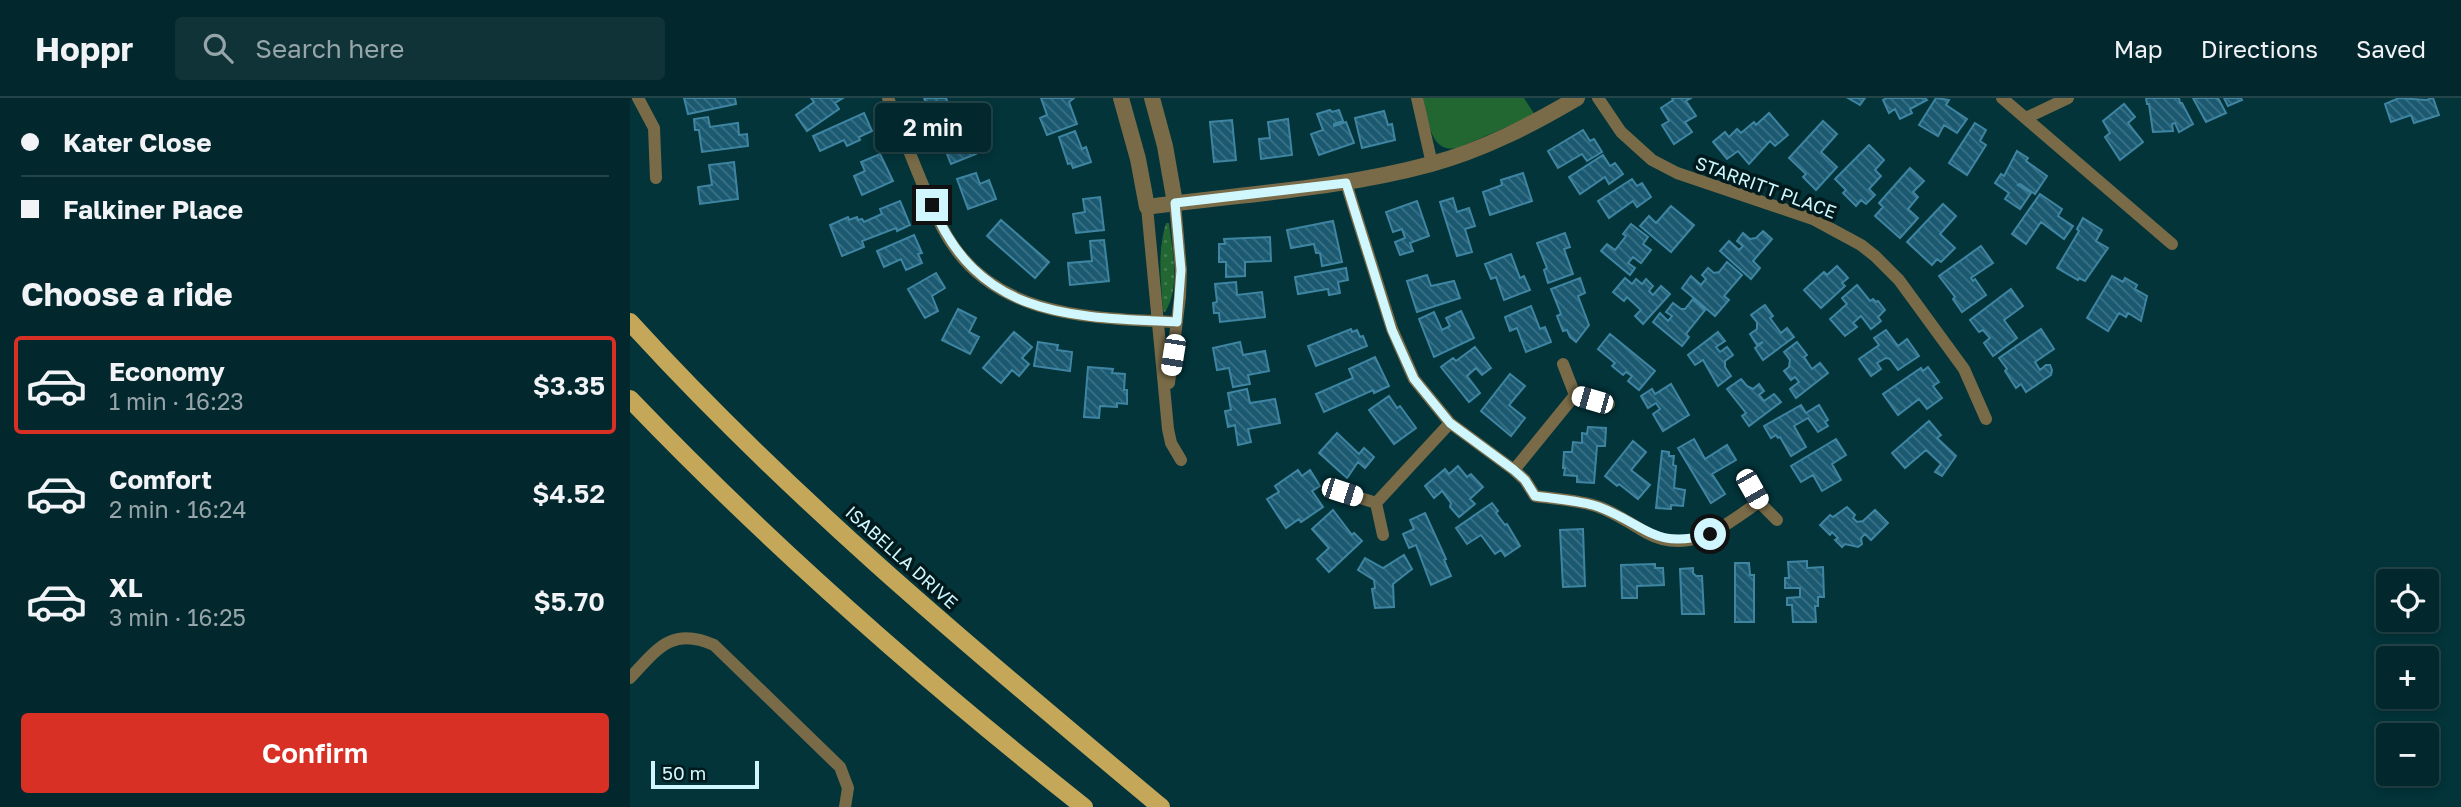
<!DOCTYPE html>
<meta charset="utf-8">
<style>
body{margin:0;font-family:"Golos Text",sans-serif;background:#103338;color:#f1f3f6;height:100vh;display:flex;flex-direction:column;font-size:26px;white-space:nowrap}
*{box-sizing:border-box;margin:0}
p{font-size:23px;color:#96a5a9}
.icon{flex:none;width:38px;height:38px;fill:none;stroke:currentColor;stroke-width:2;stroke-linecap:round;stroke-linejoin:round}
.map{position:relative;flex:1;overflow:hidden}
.drawer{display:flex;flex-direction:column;background:#02272c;width:630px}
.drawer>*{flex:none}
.top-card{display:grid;align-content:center;height:154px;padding:0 21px;background:#02272c}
.fabs{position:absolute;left:1746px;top:471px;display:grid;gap:14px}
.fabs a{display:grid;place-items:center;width:63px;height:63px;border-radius:7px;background:#02272c;box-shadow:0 4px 10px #0003,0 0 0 2px #234448;font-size:35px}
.scale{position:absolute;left:21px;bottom:18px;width:108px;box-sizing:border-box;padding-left:7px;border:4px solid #cff7fd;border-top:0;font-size:19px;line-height:24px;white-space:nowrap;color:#cff7fd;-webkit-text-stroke:5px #011a1d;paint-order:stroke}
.end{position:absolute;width:32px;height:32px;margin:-16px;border:9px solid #cff7fd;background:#111;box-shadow:0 0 0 4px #111}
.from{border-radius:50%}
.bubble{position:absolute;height:49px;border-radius:7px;background:#02272c;box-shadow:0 4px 10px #0003,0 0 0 2px #234448;font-size:23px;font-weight:600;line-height:49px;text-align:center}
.car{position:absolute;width:21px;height:42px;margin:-21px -10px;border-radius:9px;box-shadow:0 0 5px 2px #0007;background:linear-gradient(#fff 24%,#345 0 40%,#fff 0 76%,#345 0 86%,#fff 0)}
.top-card b{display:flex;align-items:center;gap:24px;height:66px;font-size:26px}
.top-card b+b{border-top:2px solid #234448}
.top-card i{width:18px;height:18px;background:#f1f3f6}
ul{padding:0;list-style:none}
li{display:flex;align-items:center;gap:21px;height:98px;margin:0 14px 10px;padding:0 7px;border:4px solid transparent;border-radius:7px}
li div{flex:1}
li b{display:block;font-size:26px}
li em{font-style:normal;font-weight:600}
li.current{border-color:#d93025}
li>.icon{width:63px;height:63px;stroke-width:1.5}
h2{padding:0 21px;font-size:32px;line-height:84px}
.cta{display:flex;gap:14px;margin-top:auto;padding:14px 21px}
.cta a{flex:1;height:80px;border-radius:7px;background:#d93025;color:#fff;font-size:28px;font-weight:600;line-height:80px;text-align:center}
header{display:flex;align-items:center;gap:42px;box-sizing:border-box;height:98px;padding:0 35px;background:#02272c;border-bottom:2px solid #234448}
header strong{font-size:33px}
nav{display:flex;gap:38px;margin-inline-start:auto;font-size:24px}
.search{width:490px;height:63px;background:#103338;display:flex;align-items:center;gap:18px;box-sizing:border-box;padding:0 24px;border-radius:7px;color:#96a5a9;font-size:26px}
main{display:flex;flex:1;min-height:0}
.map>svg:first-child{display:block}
.grass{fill:url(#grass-dots)}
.park{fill:#226632}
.building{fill:url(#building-back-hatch);stroke:#3f85a2;stroke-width:2}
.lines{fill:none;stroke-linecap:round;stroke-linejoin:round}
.minor{stroke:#796b47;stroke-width:12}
.tertiary{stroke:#796b47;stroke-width:16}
.primary{stroke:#c5a759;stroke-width:18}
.route{stroke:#cff7fd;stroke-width:9}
.labels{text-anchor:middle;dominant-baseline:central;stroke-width:7;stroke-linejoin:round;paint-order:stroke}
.street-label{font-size:18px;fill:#cff7fd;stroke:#011a1d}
</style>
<header>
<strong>Hoppr</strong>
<div class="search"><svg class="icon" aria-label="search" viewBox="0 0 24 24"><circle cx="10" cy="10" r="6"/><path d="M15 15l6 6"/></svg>Search here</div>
<nav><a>Map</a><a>Directions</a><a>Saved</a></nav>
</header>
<main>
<section class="drawer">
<div class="top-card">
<b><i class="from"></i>Kater Close</b>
<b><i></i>Falkiner Place</b>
</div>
<h2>Choose a ride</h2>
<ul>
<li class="current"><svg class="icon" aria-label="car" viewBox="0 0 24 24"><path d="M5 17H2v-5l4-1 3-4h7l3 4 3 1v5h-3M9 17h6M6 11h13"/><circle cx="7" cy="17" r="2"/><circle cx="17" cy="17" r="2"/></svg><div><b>Economy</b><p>1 min · 16:23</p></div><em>$3.35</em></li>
<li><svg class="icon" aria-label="car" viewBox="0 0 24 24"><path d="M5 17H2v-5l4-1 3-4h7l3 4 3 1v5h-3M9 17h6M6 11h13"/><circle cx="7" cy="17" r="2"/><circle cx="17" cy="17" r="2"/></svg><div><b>Comfort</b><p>2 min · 16:24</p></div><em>$4.52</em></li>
<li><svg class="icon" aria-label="car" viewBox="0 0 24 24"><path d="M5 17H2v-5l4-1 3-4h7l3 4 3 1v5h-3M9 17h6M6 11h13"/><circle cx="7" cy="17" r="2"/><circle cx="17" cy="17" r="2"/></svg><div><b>XL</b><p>3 min · 16:25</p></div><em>$5.70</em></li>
</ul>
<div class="cta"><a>Confirm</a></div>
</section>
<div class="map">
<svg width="1831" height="709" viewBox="0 0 1831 709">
<defs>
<pattern id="grass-dots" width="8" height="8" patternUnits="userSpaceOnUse" patternTransform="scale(1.75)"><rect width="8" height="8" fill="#226632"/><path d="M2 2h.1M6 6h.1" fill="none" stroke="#417d51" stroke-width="1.8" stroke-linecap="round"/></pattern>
<pattern id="building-back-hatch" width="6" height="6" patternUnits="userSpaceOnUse" patternTransform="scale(1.75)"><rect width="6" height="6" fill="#1b5971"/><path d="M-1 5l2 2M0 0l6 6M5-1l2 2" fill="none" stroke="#3b7286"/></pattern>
</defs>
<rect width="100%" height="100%" fill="#02343a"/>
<!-- grass -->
<path class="grass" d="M536 125H539C542 151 551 190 535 214L533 213C531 182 527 155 536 125Z"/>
<!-- park -->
<path class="park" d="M793 0H894L905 17 830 49C800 59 798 21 793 0Z"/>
<!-- building -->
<path class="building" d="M54 0H105L106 6 58 16Z
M181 0H213L205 5 209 11 177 33 166 17 184 4Z
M294 0H316L318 6 299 13Z
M411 0H444L439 4 447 26 417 37 410 20 417 17Z
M1042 0H1061L1056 3 1066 18 1055 24 1062 34 1044 46 1032 27 1039 23 1031 10 1043 2Z
M1218 0H1235L1230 7Z
M1257 0H1295L1297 2 1280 11 1282 15 1270 21 1265 11 1259 15 1253 2Z
M1306 0 1319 2 1316 7 1337 21 1327 35 1314 27 1308 38 1289 27Z
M1516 0H1549L1550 5H1552L1563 26 1549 34 1545 25 1542 26 1543 33 1523 34 1519 6H1517Z
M1563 0H1588L1596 15 1576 24Z
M1594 0H1611L1612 2 1598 8Z
M1769 0 1796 2 1803 0 1809 17 1784 25 1781 17 1761 24 1755 6Z
M1494 6 1505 19 1498 25 1513 44 1490 62 1475 39 1480 35 1473 23Z
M700 12 702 14 709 12 713 23 704 26V28L716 24 724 45 689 57 681 36 693 32 687 16Z
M754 13 758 27 762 26 765 42 732 50 725 20Z
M234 15 242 33 229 39 230 42 217 48 214 42 190 53 183 38Z
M1139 15 1158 37 1145 48 1140 43 1119 66 1108 53 1097 61 1083 44 1095 34 1099 39 1107 31 1111 35 1124 24 1126 27Z
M78 19 80 29 108 25 109 37 117 36 118 48 72 54 69 32H65L64 21Z
M658 21 662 57 631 61 629 41 640 40 638 24Z
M602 22 606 62 584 64 580 24Z
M1193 23 1207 36 1191 54 1207 69 1186 92 1173 79 1176 76 1159 60Z
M1345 25 1356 32 1350 43 1356 47 1337 77 1319 65Z
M953 32 960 43 964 41 972 54 957 63 952 56 928 70 918 53Z
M445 33 452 51 456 49 461 64 443 70 441 65 438 66 429 39Z
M338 35 346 56 321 66 315 51 329 46 327 40Z
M1239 47 1254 62 1245 72 1251 78 1239 91 1245 97 1236 106 1231 102 1226 108 1213 95 1216 92 1205 81Z
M1387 53 1398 60 1396 63 1417 78 1405 96 1390 86 1388 87 1401 95 1390 111 1375 101 1379 95 1365 85 1371 76 1374 78Z
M250 56 263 83 232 97 224 78 235 73 231 64Z
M973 57 980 68 985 65 993 76 979 86 975 79 950 96 939 79Z
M104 64 108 101 70 106 68 89 82 87 79 67Z
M1280 70 1294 83 1283 94 1288 99 1278 111 1288 120 1270 140 1245 118 1253 109 1249 105Z
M346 75 350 86 359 82 366 101 338 111 327 81Z
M893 75 902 103 860 117 853 94 872 87 871 82Z
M1002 81 1007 88 1012 85 1021 99 1007 109 1003 103 979 120 968 103Z
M1410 96 1432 111 1428 118 1443 128 1434 141 1411 124 1396 146 1382 136Z
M470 99 474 132 446 135 443 116 455 114 453 101Z
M823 100 827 114 839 110 845 128 835 131 842 154 827 158 810 104Z
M270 103 280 127 267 133 266 130 232 143 234 149 212 158 200 127 218 119 219 122 227 119 228 122 232 121 234 124 252 116 250 111Z
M787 103 799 138 780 145 783 153 770 157 765 144 775 140 772 131 763 134 756 114Z
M1313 106 1326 118 1310 136 1325 150 1311 164 1307 161 1302 167 1277 144Z
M1041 108 1064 127 1041 154 1010 128 1019 118 1026 125Z
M1453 120 1472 132 1466 143 1478 150 1455 183 1449 180 1448 182 1427 170 1449 133 1447 131Z
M371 122 419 164 405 180 357 138Z
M703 123 712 164 692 168 690 155H686L684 146 661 150 657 132Z
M1001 126 1018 139 1013 146 1021 152 1011 165 1003 159 998 165 1005 170 1000 177 971 153 977 146 985 152 996 138 993 136Z
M1133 133 1142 141 1123 163 1130 170 1121 181 1090 153 1099 143 1109 152 1113 148 1107 143 1113 135 1120 141 1126 140Z
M935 135 940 149 934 151 943 176 918 185 914 172 917 170 907 145Z
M284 137 292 155 288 156 292 165 276 172 271 161 254 169 247 153Z
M640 139 641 163 615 164V178L596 179V164H589V146H595L594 141Z
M474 142 479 183 440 187 438 165 462 163 460 143Z
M1351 148 1363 165 1341 180 1343 183 1345 181 1356 197 1332 214 1323 201 1325 199 1309 178Z
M881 156 890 180 894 178 900 192 874 202 866 179 861 181 855 166Z
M1097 164 1112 177 1094 198 1099 202 1085 218 1052 190 1061 178 1071 187 1076 181 1072 177 1078 170 1084 175 1089 174Z
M1207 168 1218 180 1212 185 1215 188 1191 210 1174 192 1194 174 1197 177Z
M716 170 718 182 708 184 710 195 699 197 698 191 668 196 665 179Z
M306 175 315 190 302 198 308 213 295 220 278 191Z
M797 177 801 188 824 183 830 200 787 214 777 183Z
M1482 178 1493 184 1495 180 1507 187 1505 191 1517 198 1511 223 1498 215 1496 219 1489 215 1478 233 1457 220Z
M950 180 955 195 948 198 959 227 946 244 940 239 937 232 933 233 927 218 931 216 921 191Z
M995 180 1002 186 1006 181 1012 186 1016 181 1023 188 1019 193 1023 197 1031 188 1040 196 1013 226 1005 218 1011 212 997 199 994 203 983 194Z
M606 184 607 197 632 194 635 219 590 224 589 215H584L583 205 587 204 585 186Z
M1227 187 1240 203 1243 201 1246 204 1248 203 1255 212 1248 219 1251 223 1241 231 1231 218 1223 225 1227 229 1215 238 1200 221 1217 206 1212 200Z
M1381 191 1393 208 1374 222 1387 240 1363 258 1354 245 1360 240 1353 232 1349 234 1340 222Z
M1063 201 1075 212 1056 236 1059 239 1052 248 1023 224 1030 215 1038 223 1042 218 1036 214 1043 205 1051 211H1055Z
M1135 207 1143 218 1140 220 1151 235 1157 230 1164 239 1133 262 1125 250 1133 244 1127 247 1120 236 1127 231V224L1121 217Z
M901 208 910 231 915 229 921 244 896 254 887 230 880 233 875 219Z
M328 211 346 220 339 234 349 239 340 256 312 242Z
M831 213 844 240 804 259 789 221 804 214 812 232 820 228 816 220Z
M721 231 722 234 727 232 730 239 733 238 737 248 686 268 678 248Z
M1411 231 1424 251 1405 264 1410 272 1416 267H1420L1422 272 1421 277 1396 294 1391 286 1386 290 1375 273 1377 271 1369 260Z
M1256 232 1268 248 1277 241 1289 258 1268 272 1260 261 1256 260 1247 265 1251 271 1241 278 1229 261 1249 247 1244 240Z
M384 234 402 249 392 260 399 266 389 278 382 272 371 285 353 270Z
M1088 234 1095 243 1086 249 1090 254 1097 249 1103 257 1095 263V269L1101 278 1088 288 1073 262 1065 267 1058 257Z
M980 236 1025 273 1009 292 998 283 1002 278 996 274 993 277 982 268 985 265 968 251Z
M408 244 428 247 427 252 442 254 440 273 404 268Z
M610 244 613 257 635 253 639 273 618 277 620 286 603 289 599 270 587 272 583 250Z
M1167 244 1177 257 1174 259 1182 271 1190 265 1198 275 1166 300 1160 291 1169 284 1165 279 1161 282 1154 273 1159 269 1160 262 1154 254Z
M845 249 861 270 852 277 846 270 837 278 850 295 839 304 811 269 823 260 826 263Z
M745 259 759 288 744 295 743 292 694 314 686 296 723 280 719 271Z
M458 269 483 271 482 275 495 276 494 292H497V306L487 305V309L470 308 469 320 454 319Z
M1298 269 1309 284 1303 288 1312 300 1297 311 1289 301 1268 317 1253 296 1291 270 1293 273Z
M880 276 895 288 879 307 895 320 881 338 851 313Z
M1111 281 1117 288 1123 291 1129 286 1134 293 1129 297 1134 303 1144 296 1151 304 1119 328 1112 318 1116 315 1097 291Z
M1041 286 1059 317 1033 333 1023 316 1030 311 1026 305 1018 310 1011 298 1022 291 1025 296Z
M617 291 620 305 645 301 650 325 618 331 621 344 608 347 605 327 598 329 595 313 601 312 598 295Z
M759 298 767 310 770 308 786 330 764 346 739 312Z
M1171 307 1176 315 1189 307 1198 322 1195 324 1198 328 1188 334 1178 320 1164 328 1176 349 1161 358 1150 339 1148 340 1146 337 1141 340 1134 328Z
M1299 323 1311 337 1307 340 1326 358 1312 378 1305 374 1311 366 1296 352 1275 370 1262 355Z
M958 329 976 330 975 348H967L964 385 947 384V378L934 377 935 370H933L934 354H942L943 344 952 345V335L957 336Z
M707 335 729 356 734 350 744 359 735 370 728 364 717 380 689 355Z
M1064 341 1075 361 1097 347 1106 362 1082 376 1095 396 1081 405 1048 350Z
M1206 341 1216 357 1202 366 1211 382 1192 393 1183 377 1171 384 1161 368Z
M1003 343 1016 354 1001 372 1020 387 1008 401 989 386 987 388 975 378Z
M1032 353 1039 354V358H1044L1043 367 1046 368 1044 390 1055 392 1053 408 1041 407V411L1026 410Z
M828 368 837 379 841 376 853 389 840 401 845 406 829 419 820 409 821 405 812 393 804 400 795 388 815 371 819 376Z
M668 372 672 378 680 372 690 388 682 393 693 409 671 424 669 421 656 430 637 401 649 394 645 388Z
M862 405 868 413 866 415 875 427 877 426 890 448 875 458 871 452 865 456 851 437 837 446 826 430Z
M1217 409 1225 417 1223 420 1227 424 1233 423 1245 412 1258 425 1241 442 1235 436 1231 440 1232 446 1228 449 1215 446 1212 449 1205 442 1208 440 1202 434 1200 437 1190 427 1200 417 1203 419Z
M703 412 722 437 724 435 732 443 699 474 687 461 699 450 682 431Z
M795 415 816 461 814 462 821 478 801 487 786 447 779 450 773 436 784 431 780 422Z
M953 431 955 488 933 489 930 432Z
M774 457 782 471 763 486 764 509 745 510 742 491 745 490 744 482 728 472 735 460 753 470Z
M1177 463V470L1193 469 1194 499H1188V508H1185L1186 524H1163L1162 507H1157V500L1170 499V490H1155V480H1159L1158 464Z
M1105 465H1119L1120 477H1124V524H1105Z
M1025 466V470H1033L1034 487 1007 488V500H992L991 467Z
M1063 470V475L1066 478H1072L1074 516H1052L1050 471Z"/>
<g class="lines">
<!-- minor -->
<path class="minor" d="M8 0 24 30 26 80
M258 0C276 43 291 88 312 129 358 220 458 220 547 224
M787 0 802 66
M968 0 991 34 1022 62 1047 75 1183 121 1231 147 1245 158 1269 182 1334 271 1356 321
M1372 0 1542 146
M1396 20 1438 0
M716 85 762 231 784 281 820 325 884 372 895 382 905 398C925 401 950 402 969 409 986 415 1001 426 1017 435 1060 458 1095 427 1129 404
M517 109 538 331 541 345 551 362
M933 266 945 297 979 306
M539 285 550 199 551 172 545 105
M884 372 945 297
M1115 378 1129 404 1147 422
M712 394 746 405 753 437
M746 405 820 325
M0 580C27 551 42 528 84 547L210 669 218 690 215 709"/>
<!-- tertiary -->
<path class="tertiary" d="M491 0 508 61 517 109C612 96 709 91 801 66 853 52 901 27 947 0
M522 0 535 48 545 105"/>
<!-- primary -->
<path class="primary" d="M0 224C162 402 347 555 531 709
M0 301C141 448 295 583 454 709"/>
</g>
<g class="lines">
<!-- route -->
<path class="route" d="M302 107C349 220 440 219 547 224L551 172 545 105 716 85 762 232 784 281 820 325 884 372 895 382 905 398C925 401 950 402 969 409 1017 427 1023 452 1080 436"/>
</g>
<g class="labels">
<!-- street labels -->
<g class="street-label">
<text transform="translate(1136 89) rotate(20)">STARRITT PLACE</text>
<text transform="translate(272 459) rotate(42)">ISABELLA DRIVE</text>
</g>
</g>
</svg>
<div class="fabs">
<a><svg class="icon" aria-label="locate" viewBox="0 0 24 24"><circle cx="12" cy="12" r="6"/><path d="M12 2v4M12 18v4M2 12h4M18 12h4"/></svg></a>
<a>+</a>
<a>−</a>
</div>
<div class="scale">50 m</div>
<i class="end from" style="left:1080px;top:436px"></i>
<i class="end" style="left:302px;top:107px"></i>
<div class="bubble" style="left:245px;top:5px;width:116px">2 min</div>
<i class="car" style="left:543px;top:257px;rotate:189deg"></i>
<i class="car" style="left:962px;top:302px;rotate:286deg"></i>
<i class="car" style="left:1122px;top:391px;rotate:150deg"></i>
<i class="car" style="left:712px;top:394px;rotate:108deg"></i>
</div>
</main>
